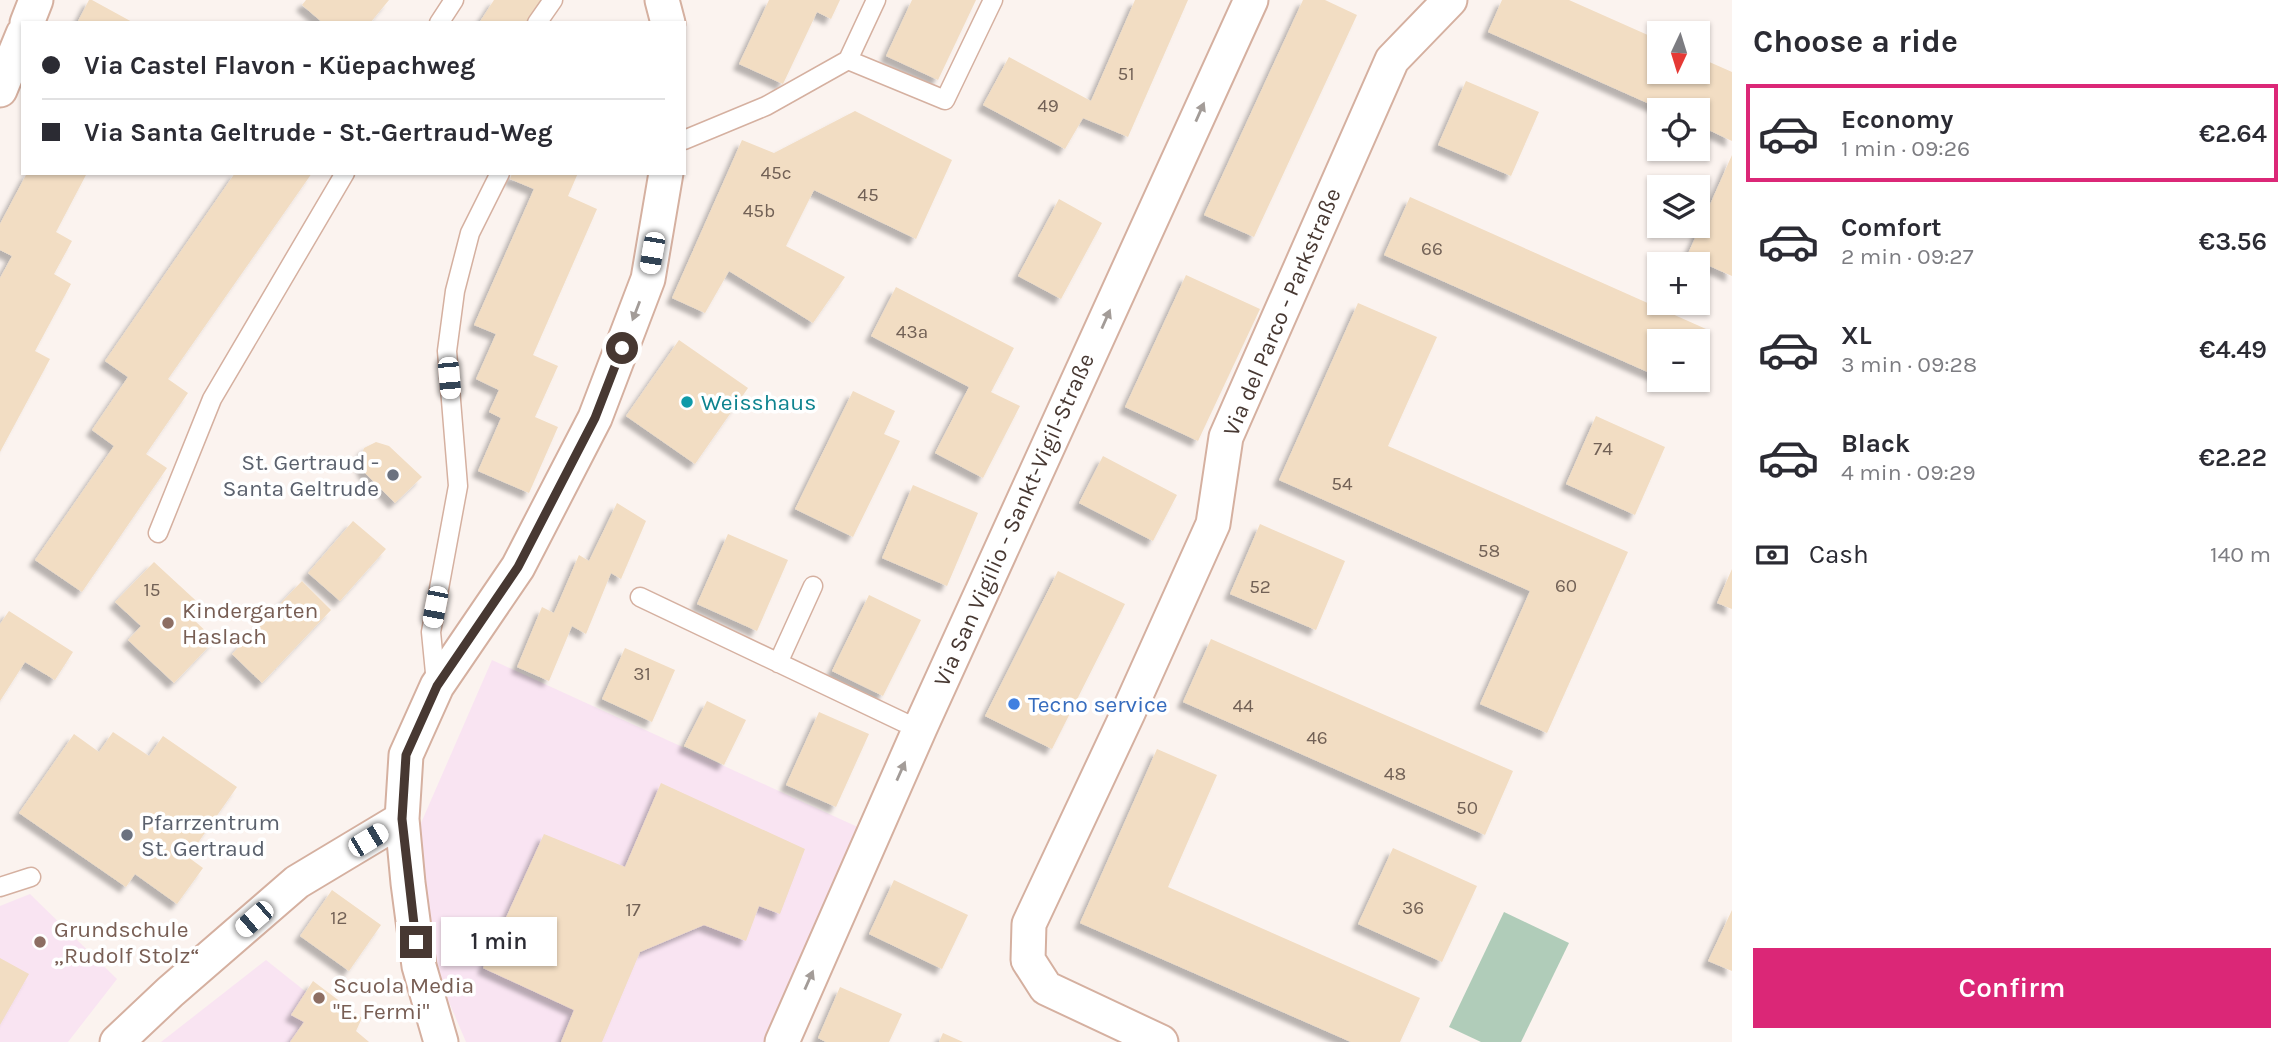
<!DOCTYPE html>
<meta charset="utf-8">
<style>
body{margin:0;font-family:Karla,sans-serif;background:#f2f2f3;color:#2b2b33;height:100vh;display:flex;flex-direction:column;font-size:26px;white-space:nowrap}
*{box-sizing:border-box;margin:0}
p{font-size:23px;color:#7c7c81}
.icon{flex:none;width:38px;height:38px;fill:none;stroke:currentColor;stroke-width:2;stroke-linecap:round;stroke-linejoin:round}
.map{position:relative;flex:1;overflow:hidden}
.sheet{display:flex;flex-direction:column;background:#fff;width:560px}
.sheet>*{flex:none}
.top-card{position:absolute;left:21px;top:21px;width:665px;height:154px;border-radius:0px;box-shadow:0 2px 5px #0004;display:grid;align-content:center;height:154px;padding:0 21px;background:#fff}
.needle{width:46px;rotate:184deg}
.tools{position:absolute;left:1647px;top:21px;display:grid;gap:14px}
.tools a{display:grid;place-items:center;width:63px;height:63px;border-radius:0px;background:#fff;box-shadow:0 2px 5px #0004;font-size:35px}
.end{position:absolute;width:32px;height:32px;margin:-16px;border:9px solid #473832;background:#fff;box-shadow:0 0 0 4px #fff}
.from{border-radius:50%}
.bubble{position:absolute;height:49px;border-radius:0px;background:#fff;box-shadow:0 2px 5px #0004;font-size:23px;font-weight:600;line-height:49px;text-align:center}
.car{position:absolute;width:21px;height:42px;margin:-21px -10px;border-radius:9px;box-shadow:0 0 5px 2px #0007;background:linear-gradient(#fff 24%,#345 0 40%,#fff 0 76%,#345 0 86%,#fff 0)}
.top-card b{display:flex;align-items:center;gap:24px;height:66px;font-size:26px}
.top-card b+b{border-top:2px solid #e1e1e2}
.top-card i{width:18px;height:18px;background:#2b2b33}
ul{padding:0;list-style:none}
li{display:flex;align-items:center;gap:21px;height:98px;margin:0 14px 10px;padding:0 7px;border:4px solid transparent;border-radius:0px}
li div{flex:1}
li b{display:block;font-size:26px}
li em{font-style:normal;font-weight:600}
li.selected{border-color:#db2777}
li>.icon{width:63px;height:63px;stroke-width:1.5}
h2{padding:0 21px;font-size:32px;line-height:84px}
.pay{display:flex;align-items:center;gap:18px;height:77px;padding:0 21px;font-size:26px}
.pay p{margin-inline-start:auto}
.action{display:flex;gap:14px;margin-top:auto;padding:14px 21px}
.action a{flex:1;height:80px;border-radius:0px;background:#db2777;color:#fff;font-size:28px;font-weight:600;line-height:80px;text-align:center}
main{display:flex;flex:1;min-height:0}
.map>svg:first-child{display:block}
.education{fill:#f9e4f2}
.green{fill:#b0ccb9}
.building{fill:#f2ddc3;filter:url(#shadow)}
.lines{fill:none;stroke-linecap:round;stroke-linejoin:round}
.service-casing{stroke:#d5b0a0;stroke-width:21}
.minor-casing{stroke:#d5b0a0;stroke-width:37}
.service{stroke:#fff;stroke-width:18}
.minor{stroke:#fff;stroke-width:33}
.oneway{fill:#a39c98}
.route{stroke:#473832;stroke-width:9}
.culture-dot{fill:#0f9aa8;stroke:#fff;stroke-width:2.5}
.worship-dot{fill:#6b7280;stroke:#fff;stroke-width:2.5}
.education-dot{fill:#8d6e63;stroke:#fff;stroke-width:2.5}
.shop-dot{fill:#3f7fe0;stroke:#fff;stroke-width:2.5}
.labels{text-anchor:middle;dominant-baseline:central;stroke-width:7;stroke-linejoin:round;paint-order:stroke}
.number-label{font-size:19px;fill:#726156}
.street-label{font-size:23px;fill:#473832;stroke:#fff}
.culture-label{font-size:23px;fill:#0d838f;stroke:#fff;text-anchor:start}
.worship-label{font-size:23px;fill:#5b616d;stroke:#fff;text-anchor:end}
.education-label{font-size:23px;fill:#785e54;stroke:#fff;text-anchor:start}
.shop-label{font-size:23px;fill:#366cbe;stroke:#fff;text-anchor:start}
</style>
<main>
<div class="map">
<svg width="1732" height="1042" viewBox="0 0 1732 1042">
<defs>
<filter id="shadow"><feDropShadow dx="-6" dy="6" stdDeviation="2" flood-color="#0004"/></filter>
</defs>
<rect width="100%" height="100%" fill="#fbf3ef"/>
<!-- education -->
<path class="education" d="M492 660 873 834 782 1042H466L434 967 418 830Z
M30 894 117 979 68 1042H0V906Z
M266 960 369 1042H161Z"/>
<!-- green -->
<path class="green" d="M1504 912 1569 943 1521 1042H1481L1449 1027Z"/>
<!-- building -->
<path class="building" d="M89 0H92L134 23H77Z
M306 0H389L370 23H323L302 5Z
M494 0H546L531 23H479Z
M769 0H840L831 19 817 12 783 84 739 64Z
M912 0H976L938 80 886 56Z
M1135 0H1188L1128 137 1083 118 1065 149 983 105 1009 57 1091 101Z
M1303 0H1325L1357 15 1254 237 1204 215Z
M1502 0H1569L1659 40V72H1698V57L1732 72V141L1698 125V110H1663L1488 32Z
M1466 81 1539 112 1511 176 1438 145Z
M855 111 952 160 916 239 814 190 786 246 845 277 813 323 729 271 705 313 672 298 742 140 774 153Z
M1732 155V276L1687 256Z
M27 173H87L56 232 72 241 54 274 71 284 35 351 50 359 0 452V278L12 256 0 250V224Z
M235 173H312L168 379 188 393 146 454 167 468 82 592 35 560 114 446 92 430 128 377 105 361Z
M512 173H578L568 196 597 209 533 355 558 366 535 417 558 427 529 493 478 471 501 418 489 412 499 390 476 379 496 334 474 325 534 189 510 179Z
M1410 197 1706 329 1698 347V341H1659V377L1384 255Z
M1059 199 1102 223 1061 299 1018 276Z
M1186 275 1260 309 1198 441 1125 407Z
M896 287 1014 348 991 392 1020 406 983 478 935 453 969 387 871 336Z
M1358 303 1437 337 1388 446 1628 552 1547 733 1480 704 1530 591 1279 480Z
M679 340 748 388 695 464 626 416Z
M853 391 895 411 884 434 900 441 853 537 795 509Z
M1596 416 1665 447 1635 515 1566 484Z
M376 442 389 446 422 477 395 503 364 472 360 459 364 448Z
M1103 456 1177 495 1153 541 1079 503Z
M913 485 978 513 947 586 882 558Z
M617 503 646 521 621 579 611 573 586 634 572 626 549 681 517 667 542 607 554 613 579 555 589 561Z
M353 521 386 549 340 601 308 573Z
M1260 524 1345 561 1316 630 1230 594Z
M728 534 788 560 757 631 697 604Z
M154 562 205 609 194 620 215 640 174 683 128 640 141 626 115 602Z
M1732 569V609L1717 603Z
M1058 571 1125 604 1052 749 985 716Z
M302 581 331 610 262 683 232 654Z
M869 595 921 620 883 696 832 671Z
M9 611 73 652 55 680 25 662 0 701V624Z
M1211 639 1513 771 1485 835 1183 702Z
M625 648 675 670 652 722 602 699Z
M707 701 746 720 724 765 684 746Z
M819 712 869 734 836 807 786 785Z
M113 732 149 756 163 736 237 787 188 857 203 868 177 904 135 874 126 887 19 813 74 734 99 752Z
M1157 749 1217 775 1168 887 1420 998 1400 1042H1351L1080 923Z
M661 783 805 849 780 914 759 906 746 941 704 925 640 952 602 1042H561L574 1010 483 968 544 834 625 867Z
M1393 848 1477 886 1442 962 1358 924Z
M894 880 968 915 942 969 869 934Z
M332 890 381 925 349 971 300 936Z
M1732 910V971L1708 961Z
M0 958 29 974 0 1025Z
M313 981 362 1018 356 1031 369 1042H290L304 1022 291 1015Z
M840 987 902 1014 889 1042H826L818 1038Z
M943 1033 963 1042H939Z"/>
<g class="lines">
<!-- service casing -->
<g class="service-casing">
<path id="service" d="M439 23 454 0
M537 23 553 0
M848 60 945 100 993 0
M684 140 766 106 848 60 876 0
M158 533 212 399 345 173
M640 597 903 722 920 728
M778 663 813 586
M436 683 431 632 458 486 447 351 455 291 470 233 500 173
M0 887 31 877"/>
</g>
<!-- minor casing -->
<g class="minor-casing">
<path id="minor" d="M662 0 668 23
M27 23 36 0
M0 90 23 34
M117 1042 170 992 297 882 402 819
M441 1042 419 966 408 883 402 819 406 755 437 686 518 567 595 418 648 279 666 173
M782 1042 920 728 1251 0
M1161 1042 1046 988 1028 960 1029 924 1128 713 1213 524 1226 437 1392 60 1450 0"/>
</g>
<!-- service -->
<use href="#service" class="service"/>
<!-- minor -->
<use href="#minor" class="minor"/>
</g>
<!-- one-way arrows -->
<defs><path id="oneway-solid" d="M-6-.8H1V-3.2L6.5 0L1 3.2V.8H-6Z" transform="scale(1.75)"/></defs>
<g class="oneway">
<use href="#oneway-solid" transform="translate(1200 112) rotate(-66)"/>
<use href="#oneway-solid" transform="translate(636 311) rotate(111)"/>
<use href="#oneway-solid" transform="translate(1106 319) rotate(-66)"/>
<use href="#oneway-solid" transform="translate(901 771) rotate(-66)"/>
<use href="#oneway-solid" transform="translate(809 980) rotate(-66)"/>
</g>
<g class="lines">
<!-- route -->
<path class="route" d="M416 942 402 819 406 755 437 686 518 567 595 418 622 348"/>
</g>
<!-- markers -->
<circle class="culture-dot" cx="687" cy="402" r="7"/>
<g class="worship-dot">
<circle cx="393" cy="475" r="7"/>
<circle cx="127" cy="835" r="7"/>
</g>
<g class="education-dot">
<circle cx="168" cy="623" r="7"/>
<circle cx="40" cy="942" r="7"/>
<circle cx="319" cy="998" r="7"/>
</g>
<circle class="shop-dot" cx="1014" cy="704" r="7"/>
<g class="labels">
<!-- number labels -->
<g class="number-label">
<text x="1126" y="74">51</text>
<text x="1048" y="106">49</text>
<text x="776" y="173">45c</text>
<text x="868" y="195">45</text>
<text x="759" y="211">45b</text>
<text x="1432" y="249">66</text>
<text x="912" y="332">43a</text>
<text x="1603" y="449">74</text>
<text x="1342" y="484">54</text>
<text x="1489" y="551">58</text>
<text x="1566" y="586">60</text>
<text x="1260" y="587">52</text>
<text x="152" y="590">15</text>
<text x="642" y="674">31</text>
<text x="1243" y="706">44</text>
<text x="1317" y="738">46</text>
<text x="1395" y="774">48</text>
<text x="1467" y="808">50</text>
<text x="1413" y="908">36</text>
<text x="633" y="910">17</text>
<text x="339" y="918">12</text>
</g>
<!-- street labels -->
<g class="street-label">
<text transform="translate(1282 312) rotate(-67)">Via del Parco - Parkstraße</text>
<text transform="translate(1014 520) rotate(-66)">Via San Vigilio - Sankt-Vigil-Straße</text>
</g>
<!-- culture labels -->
<g class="culture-label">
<text x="701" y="402">Weisshaus</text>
</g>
<!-- worship labels -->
<g class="worship-label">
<text x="379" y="462">St. Gertraud -<tspan x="379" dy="26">Santa Geltrude</tspan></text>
<text x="141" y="822" text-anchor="start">Pfarrzentrum<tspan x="141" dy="26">St. Gertraud</tspan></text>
</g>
<!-- education labels -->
<g class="education-label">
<text x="182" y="610">Kindergarten<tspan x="182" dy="26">Haslach</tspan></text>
<text x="54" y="929">Grundschule<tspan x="54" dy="26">„Rudolf Stolz“</tspan></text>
<text x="333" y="985">Scuola Media<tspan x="333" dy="26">"E. Fermi"</tspan></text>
</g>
<!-- shop labels -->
<g class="shop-label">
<text x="1028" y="704">Tecno service</text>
</g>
</g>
</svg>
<div class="tools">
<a><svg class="needle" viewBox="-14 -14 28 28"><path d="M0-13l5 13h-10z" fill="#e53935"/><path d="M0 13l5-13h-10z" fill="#7c7c81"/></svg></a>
<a><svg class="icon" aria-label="locate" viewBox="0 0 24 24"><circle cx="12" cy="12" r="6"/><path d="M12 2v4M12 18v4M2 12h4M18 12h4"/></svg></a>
<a><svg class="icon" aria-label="layers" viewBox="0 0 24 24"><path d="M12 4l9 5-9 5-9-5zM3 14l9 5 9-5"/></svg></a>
<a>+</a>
<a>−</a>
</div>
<i class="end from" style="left:622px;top:348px"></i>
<i class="end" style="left:416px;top:942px"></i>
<div class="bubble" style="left:441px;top:917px;width:116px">1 min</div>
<i class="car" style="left:652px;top:253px;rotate:190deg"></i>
<i class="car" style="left:449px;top:378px;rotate:175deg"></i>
<i class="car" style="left:435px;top:607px;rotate:191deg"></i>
<i class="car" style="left:368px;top:840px;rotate:59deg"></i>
<i class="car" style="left:254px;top:919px;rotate:229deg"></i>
<div class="top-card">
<b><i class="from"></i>Via Castel Flavon - Küepachweg</b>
<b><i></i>Via Santa Geltrude - St.-Gertraud-Weg</b>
</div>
</div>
<section class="sheet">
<h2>Choose a ride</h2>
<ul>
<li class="selected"><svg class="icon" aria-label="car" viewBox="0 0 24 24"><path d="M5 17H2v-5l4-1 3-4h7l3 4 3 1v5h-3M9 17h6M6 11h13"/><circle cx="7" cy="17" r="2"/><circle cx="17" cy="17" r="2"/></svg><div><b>Economy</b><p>1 min · 09:26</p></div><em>€2.64</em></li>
<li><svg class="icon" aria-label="car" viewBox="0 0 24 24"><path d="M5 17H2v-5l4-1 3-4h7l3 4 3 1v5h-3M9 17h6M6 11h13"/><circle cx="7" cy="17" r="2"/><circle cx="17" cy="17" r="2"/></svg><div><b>Comfort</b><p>2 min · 09:27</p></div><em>€3.56</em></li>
<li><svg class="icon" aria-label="car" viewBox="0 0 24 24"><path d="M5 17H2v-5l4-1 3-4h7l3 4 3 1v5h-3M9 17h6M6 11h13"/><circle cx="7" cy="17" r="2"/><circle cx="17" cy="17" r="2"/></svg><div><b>XL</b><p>3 min · 09:28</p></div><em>€4.49</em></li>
<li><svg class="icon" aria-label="car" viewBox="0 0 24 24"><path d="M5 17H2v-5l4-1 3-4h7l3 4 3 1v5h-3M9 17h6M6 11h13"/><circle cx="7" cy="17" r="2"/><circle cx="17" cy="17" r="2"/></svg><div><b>Black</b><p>4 min · 09:29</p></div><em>€2.22</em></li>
</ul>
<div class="pay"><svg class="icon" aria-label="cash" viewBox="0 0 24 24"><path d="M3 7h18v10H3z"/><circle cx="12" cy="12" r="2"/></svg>Cash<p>140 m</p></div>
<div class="action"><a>Confirm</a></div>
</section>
</main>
